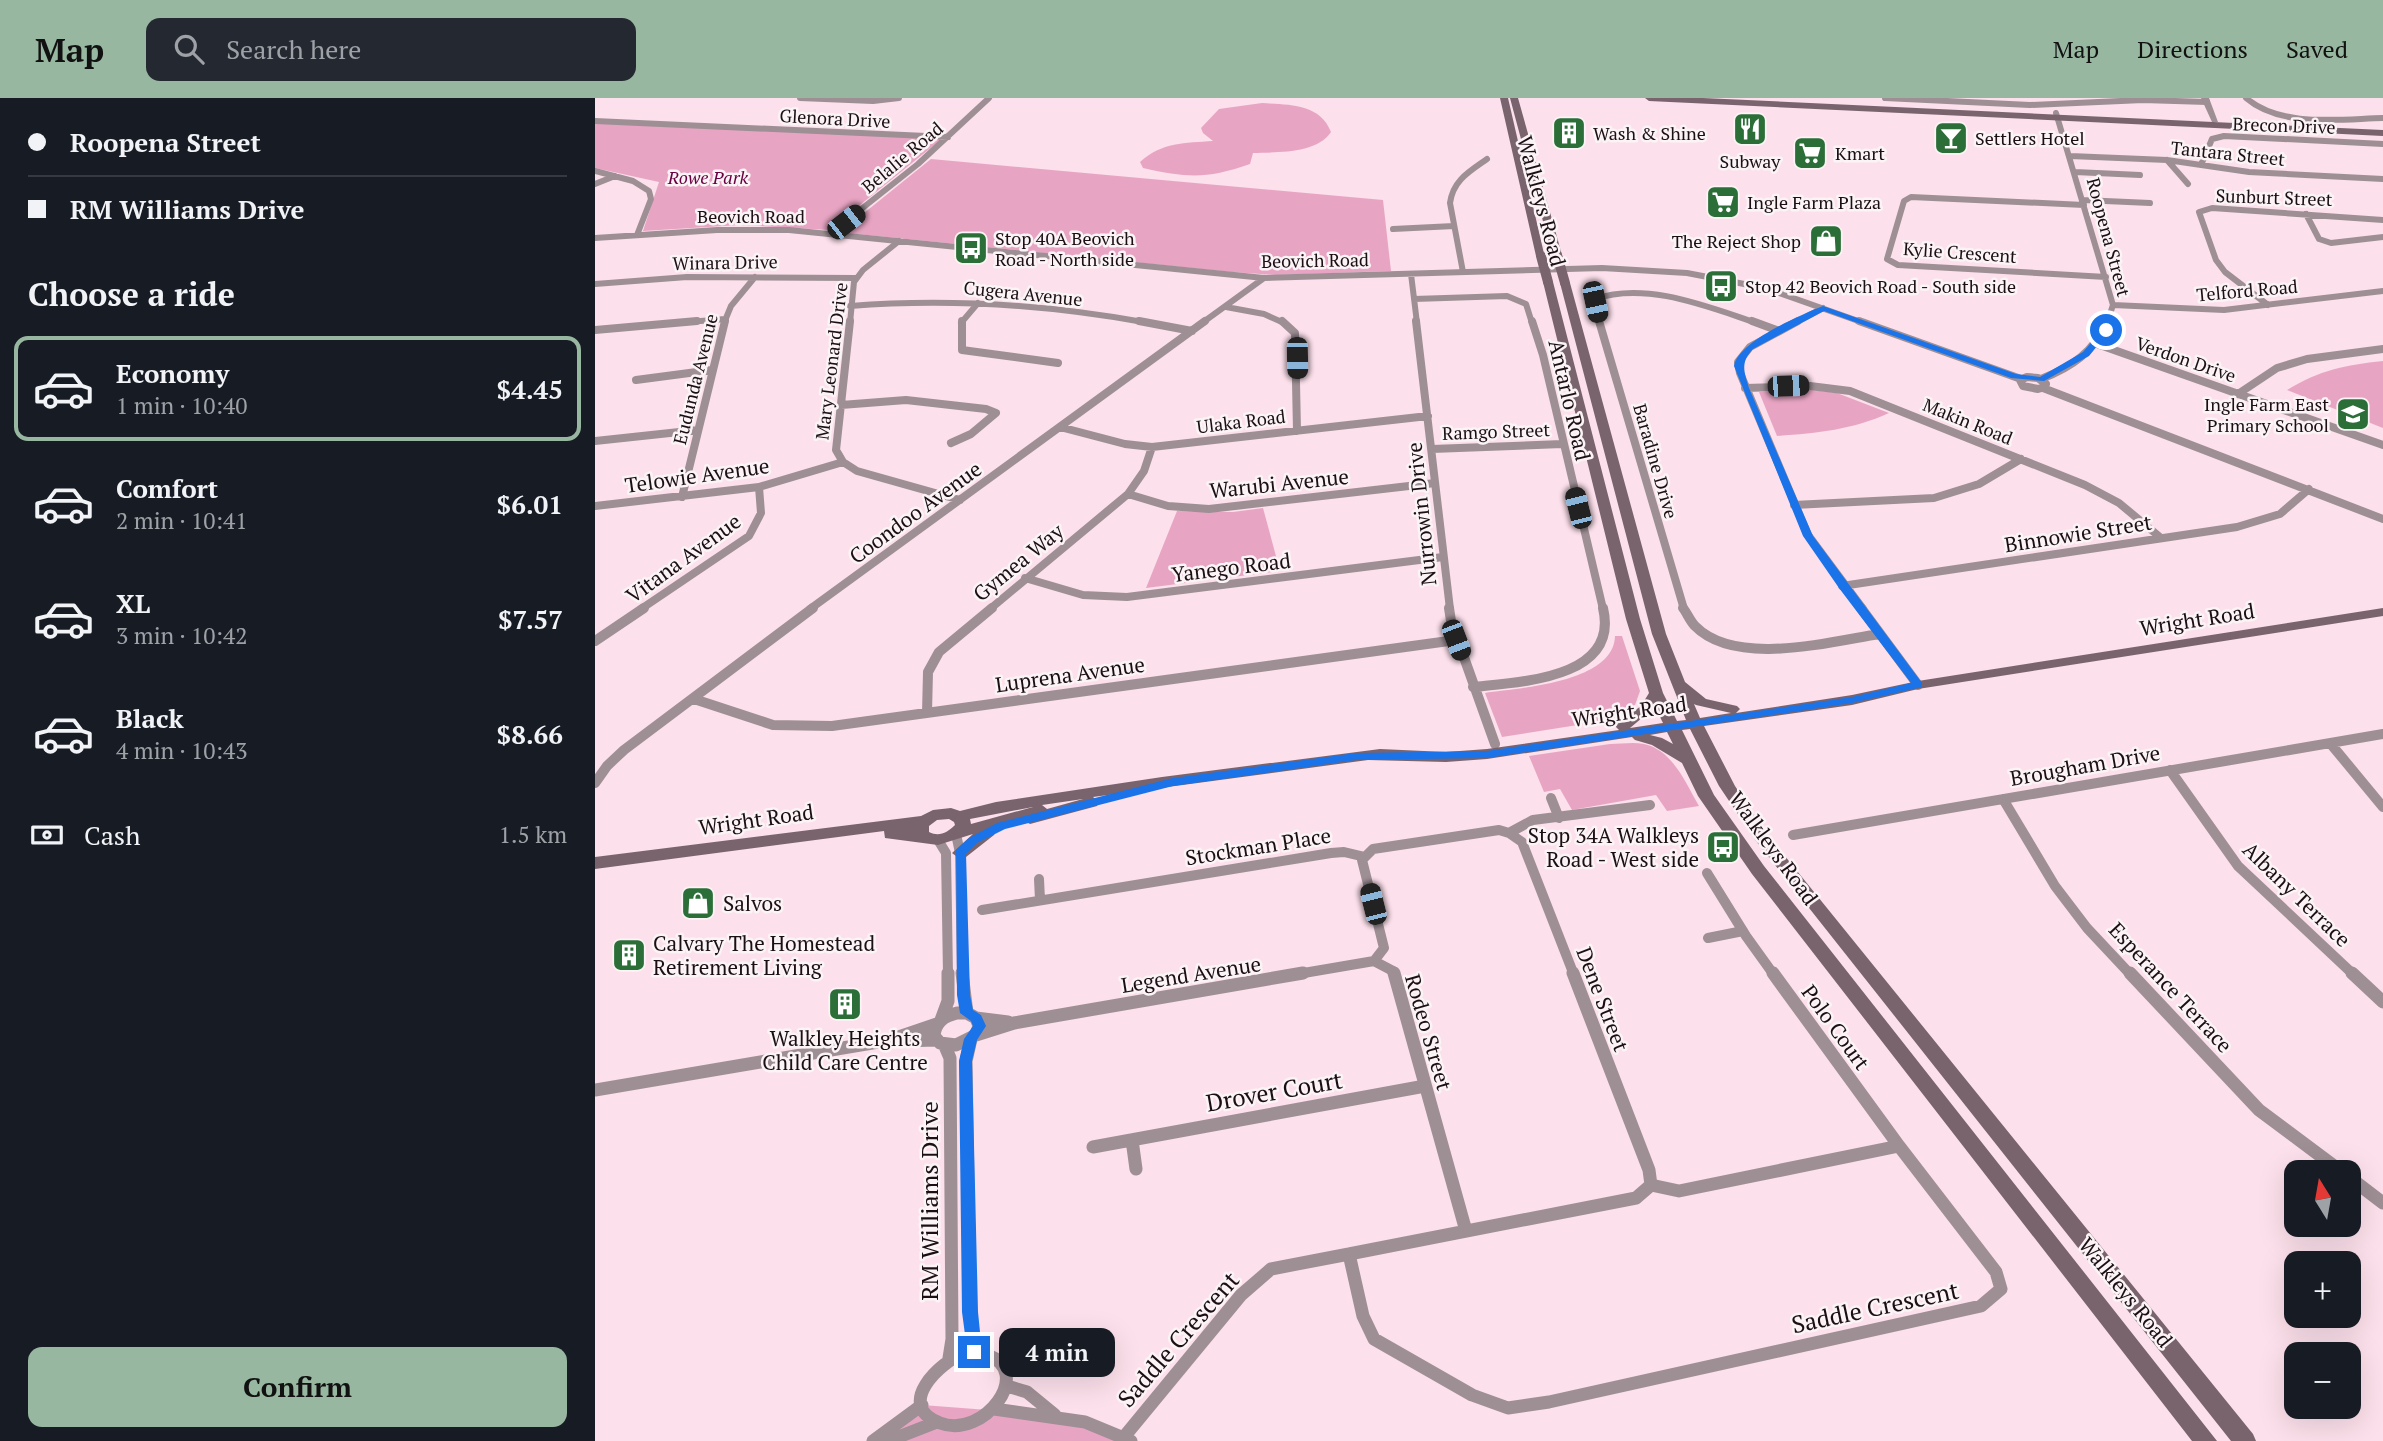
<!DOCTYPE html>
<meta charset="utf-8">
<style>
body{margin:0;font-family:"PT Serif",serif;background:#242831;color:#f1f3f6;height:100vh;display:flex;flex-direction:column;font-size:26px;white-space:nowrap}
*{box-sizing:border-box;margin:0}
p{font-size:23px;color:#9ea1a6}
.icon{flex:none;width:38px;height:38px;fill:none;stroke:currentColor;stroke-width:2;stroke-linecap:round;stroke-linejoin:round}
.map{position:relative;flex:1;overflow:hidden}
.panel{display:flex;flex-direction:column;background:#171b24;width:595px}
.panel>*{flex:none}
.guide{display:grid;align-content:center;height:154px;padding:0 28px;background:#171b24}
.needle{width:46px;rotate:349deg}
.controls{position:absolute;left:1689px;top:1062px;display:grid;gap:14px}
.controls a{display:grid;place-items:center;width:77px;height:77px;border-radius:14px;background:#171b24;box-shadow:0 7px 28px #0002;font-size:35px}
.end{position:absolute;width:32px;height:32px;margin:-16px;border:9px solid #1a73e8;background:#fff;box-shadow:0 0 0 4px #fff}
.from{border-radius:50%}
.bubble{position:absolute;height:49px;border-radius:14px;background:#171b24;box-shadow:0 7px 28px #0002;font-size:23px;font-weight:600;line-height:49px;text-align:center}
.car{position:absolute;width:21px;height:42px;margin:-21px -10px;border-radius:9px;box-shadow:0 0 5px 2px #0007;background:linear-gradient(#222 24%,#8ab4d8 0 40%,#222 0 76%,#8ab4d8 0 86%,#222 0)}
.guide b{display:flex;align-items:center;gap:24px;height:66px;font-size:26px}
.guide b+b{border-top:2px solid #363941}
.guide i{width:18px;height:18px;background:#f1f3f6}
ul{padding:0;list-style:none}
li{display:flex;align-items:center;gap:21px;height:105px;margin:0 14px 10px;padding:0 14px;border:4px solid transparent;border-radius:14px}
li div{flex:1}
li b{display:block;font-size:26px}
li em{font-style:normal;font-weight:600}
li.selected{border-color:#98b7a0}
li>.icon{width:63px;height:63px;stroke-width:1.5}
h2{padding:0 28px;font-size:32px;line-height:84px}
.pay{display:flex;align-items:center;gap:18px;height:77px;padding:0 28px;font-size:26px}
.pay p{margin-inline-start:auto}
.primary-button{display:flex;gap:14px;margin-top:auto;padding:14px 28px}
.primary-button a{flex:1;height:80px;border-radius:14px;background:#98b7a0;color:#111;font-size:28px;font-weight:600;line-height:80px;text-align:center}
header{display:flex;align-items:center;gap:42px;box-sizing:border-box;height:98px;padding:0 35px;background:#98b7a0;color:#111}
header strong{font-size:33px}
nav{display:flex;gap:38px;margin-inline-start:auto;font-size:24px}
.search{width:490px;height:63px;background:#242831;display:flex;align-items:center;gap:18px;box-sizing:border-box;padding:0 24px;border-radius:14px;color:#9ea1a6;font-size:26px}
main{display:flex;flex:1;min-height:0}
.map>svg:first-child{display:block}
.green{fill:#e8a5c3}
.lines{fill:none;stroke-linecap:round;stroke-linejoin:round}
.minor-far3{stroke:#9e8f95;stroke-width:6}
.minor-far2{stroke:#9e8f95;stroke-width:8}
.minor-far1{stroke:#9e8f95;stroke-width:10}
.minor{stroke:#9e8f95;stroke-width:13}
.tertiary{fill:#9e8f95;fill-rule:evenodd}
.secondary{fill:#79646d;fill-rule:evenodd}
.secondary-bridge{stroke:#79646d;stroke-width:10}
.route{fill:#1a73e8}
.labels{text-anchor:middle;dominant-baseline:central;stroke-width:5;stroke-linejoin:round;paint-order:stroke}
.far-street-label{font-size:18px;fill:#1b0f14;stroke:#fbf4f6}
.far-poi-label{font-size:18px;fill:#1b0f14;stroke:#fbf4f6;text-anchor:start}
.far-park-label{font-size:18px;font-style:italic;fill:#690041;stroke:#fbf4f6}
.street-label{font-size:21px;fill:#1b0f14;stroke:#fbf4f6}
.poi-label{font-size:21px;fill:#1b0f14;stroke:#fbf4f6;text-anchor:start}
.near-street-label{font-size:24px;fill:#1b0f14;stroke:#fbf4f6}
</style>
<header>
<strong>Map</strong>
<div class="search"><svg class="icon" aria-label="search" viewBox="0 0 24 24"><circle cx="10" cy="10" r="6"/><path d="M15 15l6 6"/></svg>Search here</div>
<nav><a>Map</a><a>Directions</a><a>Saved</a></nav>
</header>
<main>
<section class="panel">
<div class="guide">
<b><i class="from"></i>Roopena Street</b>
<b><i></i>RM Williams Drive</b>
</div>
<h2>Choose a ride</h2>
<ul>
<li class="selected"><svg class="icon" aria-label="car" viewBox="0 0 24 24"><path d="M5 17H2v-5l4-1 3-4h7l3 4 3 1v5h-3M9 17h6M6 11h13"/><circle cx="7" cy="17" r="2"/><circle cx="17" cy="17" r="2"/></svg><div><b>Economy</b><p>1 min · 10:40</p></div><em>$4.45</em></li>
<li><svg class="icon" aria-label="car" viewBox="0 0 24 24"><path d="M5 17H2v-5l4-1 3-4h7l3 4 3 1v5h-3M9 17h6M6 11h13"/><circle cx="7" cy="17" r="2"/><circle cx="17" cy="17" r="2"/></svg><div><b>Comfort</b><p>2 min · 10:41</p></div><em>$6.01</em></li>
<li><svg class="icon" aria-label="car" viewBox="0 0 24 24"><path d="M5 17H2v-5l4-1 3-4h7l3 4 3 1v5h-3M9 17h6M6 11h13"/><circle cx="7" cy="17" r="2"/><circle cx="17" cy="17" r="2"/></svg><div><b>XL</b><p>3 min · 10:42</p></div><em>$7.57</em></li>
<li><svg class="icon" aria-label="car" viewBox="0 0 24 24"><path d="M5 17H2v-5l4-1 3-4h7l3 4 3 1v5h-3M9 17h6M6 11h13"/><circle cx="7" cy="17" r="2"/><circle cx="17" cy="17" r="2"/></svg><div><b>Black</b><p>4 min · 10:43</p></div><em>$8.66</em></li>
</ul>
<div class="pay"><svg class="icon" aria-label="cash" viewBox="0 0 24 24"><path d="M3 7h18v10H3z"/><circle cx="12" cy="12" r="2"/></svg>Cash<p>1.5 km</p></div>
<div class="primary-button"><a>Confirm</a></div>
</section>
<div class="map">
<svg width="1788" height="1343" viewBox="0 0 1788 1343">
<rect width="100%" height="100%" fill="#fce0eb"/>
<!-- green -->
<path class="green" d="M667 5C693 7 725 5 736 34 722 56 681 54 658 55L655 66C612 81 593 80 548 70L545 64C567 44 590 45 618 43L608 35 606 30 624 11Z
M0 24 348 40 234 132 145 127 48 133 64 84 0 70Z
M336 61 788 102 796 173 681 177 636 174 252 135 248 132Z
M1788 263V330L1692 292C1725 272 1750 267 1788 263Z
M1218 292 1242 295 1294 315C1257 332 1222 335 1182 338L1164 294Z
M668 410 685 473 551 490 582 413 638 414Z
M1020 538H1027L1045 593 1040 607 1027 620 907 639 890 595C923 590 1019 585 1020 538Z
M1015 646C1026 646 1038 644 1049 646 1078 652 1091 686 1104 708L1072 713 1061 697 977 712 965 691 949 694 934 658Z
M327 1307 460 1317 536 1343H282Z"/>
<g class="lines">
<!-- minor-far3 -->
<path class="minor-far3" d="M205 0 278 3 304 0
M1290 0 1435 7 1548 2 1612 4
M1651 0C1686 30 1745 21 1788 20
M1461 15 1518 207 1512 225
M0 23 353 39
M1475 58 1572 62 1654 74 1788 81
M1572 62 1593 86
M1606 67 1617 41 1629 38 1788 46
M0 73 38 83 54 93 56 101 42 137
M1480 74 1545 77
M0 86 20 78
M1488 102 1555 105
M1489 107 1316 99 1309 103 1292 161 1303 167 1511 179
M1711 116 1724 141 1736 145 1788 139
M798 131 859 128
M236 135 323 66 394 0
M0 140 122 132H194L669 180 1007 170 1092 175 1170 190 1269 225
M868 174 855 105C858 82 875 73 892 61
M816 176 822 225
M0 186 92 179 261 180
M819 201 912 198 931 206 937 225
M1518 207 1629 212 1788 193
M1673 207 1630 174 1621 162 1604 114 1617 110 1788 122
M255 208C354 200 455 207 554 225
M631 209 669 216 689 225
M81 225 130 221
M129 225 136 208 160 179
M255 225 259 184 268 172 304 143
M366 225 383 205
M607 225 669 180
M1005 225 1000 201C1051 183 1113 209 1162 225
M1200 225 1228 210"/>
<!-- minor-far2 -->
<path class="minor-far2" d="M255 223 241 352 248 364 262 373 365 402
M367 223V252L463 265
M544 223 597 233
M687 223 700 235 702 333
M821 223 855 511
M937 223 948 257 1008 511
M1004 223 1089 511
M1157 223 1184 233
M1203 223 1155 249 1143 264 1145 275 1213 437 1268 511
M1264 223 1426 281
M0 232 102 223
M1502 246 1788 347
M1432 279 1443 280 1451 286 1450 289 1443 291 1428 288 1425 282Z
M1446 281C1477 269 1499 254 1512 223
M41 282 117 272
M1150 290 1215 288 1255 293 1490 387 1524 405 1566 440
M1448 290 1788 421
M1643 296 1682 270 1712 261 1788 251
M246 307 311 302 391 311 401 315 376 336 356 345
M465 329 530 346 557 349 833 318
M0 343 103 332
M837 351 967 346
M533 396 573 408 614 411 840 385
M87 399 130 223
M1199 407 1339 400 1384 386 1426 361
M0 408 164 389 248 364
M430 480 488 497 532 499 848 459
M1247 488 1642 429 1685 416 1714 391
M46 511 154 438 166 415 164 389
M215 511 610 223
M395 511 533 396 549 373 557 349"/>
<!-- minor-far1 -->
<path class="minor-far1" d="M854 510 856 523 900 646
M1088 510C1092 515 1095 523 1100 528 1140 569 1234 544 1284 536
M1266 510 1323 587
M0 543 49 510
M878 589C924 584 1025 581 1008 510
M99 601 178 627 237 628 861 542
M332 615 333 574 344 554 397 510
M1735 645 1788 709
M1575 672 1643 768 1759 877
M0 685 12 668 29 652 218 510
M956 700 964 720
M1408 701 1460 788 1492 830 1536 877
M914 735 927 744 979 877
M361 736 365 755 367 877
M1198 737 1788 636
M343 742 351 755 353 877
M770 759 767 762 789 850 779 863 798 873 799 877
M1112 775 1151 838 1179 877
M444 781 445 802
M387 812 736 755 749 754 770 759 778 751 904 732 914 735 938 722 1055 707
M1113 840 1148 833
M697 877 779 863"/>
<!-- minor -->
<path class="minor" d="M367 875 372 915
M799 875 871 1133
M978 875 1054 1072 1056 1087
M1178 875 1304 1048
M1535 875 1664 1012 1747 1074
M1757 875 1788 904
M362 915H372L381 920 384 928 381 937 361 947 345 945 339 938C340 924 349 918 362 915Z
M381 920 413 924
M346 922 353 903V875
M381 937 419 925 708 875
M376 941 371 963 375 1214 379 1254
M305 943 342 942
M349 946 355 960 357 1241 354 1260
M0 992 295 942 342 926
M537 1042 541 1071
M1304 1048 1401 1174 1406 1191 1386 1208 954 1304 913 1310 877 1297 779 1241 768 1218 754 1156 1041 1100 1056 1087 1084 1093Z
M498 1049 830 988
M1754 1079 1788 1105
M371 1254C378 1255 386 1255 392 1257 440 1273 389 1342 345 1325 299 1308 344 1264 371 1254Z
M412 1288 432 1294 460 1317
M399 1311 490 1324 536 1343
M529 1339 646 1197 676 1171 754 1156
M278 1343 327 1307
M293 1343 342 1324"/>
<!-- tertiary -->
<path class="tertiary" d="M1606 0H1614L1623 24H1617Z"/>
<!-- secondary -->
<path class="secondary" d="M905 0H913L950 160 941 158Z
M915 0H923L967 157 966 159 957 157Z
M1050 0H1108L1788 32V38L1054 3Z
M953 181 958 184 1045 521 1068 595 1082 623 1091 622 1057 536 965 185 966 183 975 185 1071 536 1090 584 1111 601 1142 608 1145 611 1141 615 1257 597 1323 583 1788 510V518L1323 591 1257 607 1109 628 1140 688 1172 736 1658 1336 1661 1343H1636L1161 743 1124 688 1095 631 1087 632 1119 697 1169 768 1622 1343H1597L1157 776 1103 698 1087 665 1057 647 1040 642 1037 639 892 661 851 664 773 662 498 699 504 704 502 708 435 726 428 722 399 730 401 733 399 737 371 759 365 761 357 755 378 736 343 747 290 740 289 733 0 771V759L326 718 338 712 356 710 365 713 401 704 567 679 785 651 851 654 892 651 1024 632 1020 628 1023 625 1046 608 1054 595 1031 521 948 184ZM1099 606 1101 607 1136 615 1105 620ZM1060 609 1068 625 1035 630ZM1072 634 1078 646 1067 640 1055 637ZM488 701 452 711 447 707ZM438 709 376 726 375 721ZM354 721 359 724 360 727C352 735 344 739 334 734V728L342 722Z"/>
<!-- secondary-bridge -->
<path class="secondary-bridge" d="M962 157 970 185
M946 158 953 184"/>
</g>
<!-- route -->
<path class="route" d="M1228 208 1421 276 1445 279 1488 254 1508 231 1515 232 1494 258 1449 283 1416 280 1229 213 1158 251C1145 265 1149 273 1154 290L1218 438 1327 585V589L1257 605 892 660 761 662 578 688 410 731 382 745 371 756 375 897 378 912 386 917 391 928 382 942 377 963 383 1214 387 1254 385 1259H373L367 1214 364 963 369 941 378 928 376 923 365 915 362 897 361 752 374 740 402 725 578 680 761 655 892 653 1257 599 1316 585 1244 490 1208 438 1139 268C1143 244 1205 217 1228 208Z"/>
<!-- icons -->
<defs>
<g id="restaurant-square" transform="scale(1.75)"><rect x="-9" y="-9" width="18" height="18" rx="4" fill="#2b6e38" stroke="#fbf4f6"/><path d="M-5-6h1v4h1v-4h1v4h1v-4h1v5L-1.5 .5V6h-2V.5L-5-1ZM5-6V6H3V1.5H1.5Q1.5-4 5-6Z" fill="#fff"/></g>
<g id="building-square" transform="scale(1.75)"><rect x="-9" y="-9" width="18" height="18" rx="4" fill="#2b6e38" stroke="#fbf4f6"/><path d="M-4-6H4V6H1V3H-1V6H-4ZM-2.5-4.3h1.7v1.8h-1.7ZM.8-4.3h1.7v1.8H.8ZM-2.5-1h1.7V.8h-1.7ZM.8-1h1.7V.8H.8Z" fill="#fff"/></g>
<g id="bar-square" transform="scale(1.75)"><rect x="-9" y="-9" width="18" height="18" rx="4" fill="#2b6e38" stroke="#fbf4f6"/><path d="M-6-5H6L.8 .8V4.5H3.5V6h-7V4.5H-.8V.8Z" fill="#fff"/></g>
<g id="supermarket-square" transform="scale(1.75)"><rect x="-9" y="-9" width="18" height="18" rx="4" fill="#2b6e38" stroke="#fbf4f6"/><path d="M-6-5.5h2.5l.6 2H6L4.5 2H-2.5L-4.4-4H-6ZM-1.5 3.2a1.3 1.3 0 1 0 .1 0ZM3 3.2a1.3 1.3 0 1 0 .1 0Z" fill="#fff"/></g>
<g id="shop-square" transform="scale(1.75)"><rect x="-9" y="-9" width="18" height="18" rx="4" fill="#2b6e38" stroke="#fbf4f6"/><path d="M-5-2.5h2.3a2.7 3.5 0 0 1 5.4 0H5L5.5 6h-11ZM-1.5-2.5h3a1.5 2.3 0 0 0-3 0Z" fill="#fff"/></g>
<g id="bus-square" transform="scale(1.75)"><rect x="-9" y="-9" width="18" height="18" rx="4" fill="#2b6e38" stroke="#fbf4f6"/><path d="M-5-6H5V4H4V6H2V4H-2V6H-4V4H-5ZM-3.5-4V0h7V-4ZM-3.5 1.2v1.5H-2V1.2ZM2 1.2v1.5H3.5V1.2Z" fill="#fff"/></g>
<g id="school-square" transform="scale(1.75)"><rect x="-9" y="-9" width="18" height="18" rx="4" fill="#2b6e38" stroke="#fbf4f6"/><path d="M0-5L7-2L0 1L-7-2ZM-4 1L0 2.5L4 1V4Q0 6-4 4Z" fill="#fff"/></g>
</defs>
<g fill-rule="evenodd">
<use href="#restaurant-square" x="1155" y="31"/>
<use href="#building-square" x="974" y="35"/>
<use href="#bar-square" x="1356" y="40"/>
<use href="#supermarket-square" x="1215" y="55"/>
<use href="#supermarket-square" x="1128" y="104"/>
<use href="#shop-square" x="1231" y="143"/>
<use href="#bus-square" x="376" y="150"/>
<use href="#bus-square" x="1126" y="188"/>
<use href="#school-square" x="1758" y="316"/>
<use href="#bus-square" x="1128" y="749"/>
<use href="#shop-square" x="103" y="805"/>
<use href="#building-square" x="34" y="857"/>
<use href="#building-square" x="250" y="906"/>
</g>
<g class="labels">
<!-- far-street labels -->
<g class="far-street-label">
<text transform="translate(240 20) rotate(3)">Glenora Drive</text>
<text transform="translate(1689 27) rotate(2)">Brecon Drive</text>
<text transform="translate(1633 55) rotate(6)">Tantara Street</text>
<text transform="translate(307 59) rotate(-40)">Belalie Road</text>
<text transform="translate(1679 99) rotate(2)">Sunburt Street</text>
<text x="156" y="118">Beovich Road</text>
<text transform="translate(1514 139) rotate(75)">Roopena Street</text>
<text transform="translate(1365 154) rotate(4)">Kylie Crescent</text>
<text transform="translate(720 162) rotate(-1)">Beovich Road</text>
<text transform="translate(130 164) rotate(-1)">Winara Drive</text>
<text transform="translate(1652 192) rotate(-5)">Telford Road</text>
<text transform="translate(428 195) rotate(6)">Cugera Avenue</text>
<text transform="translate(1591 261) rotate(19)">Verdon Drive</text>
<text transform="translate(236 263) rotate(-83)">Mary Leonard Drive</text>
<text transform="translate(100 281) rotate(-76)">Eudunda Avenue</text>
<text transform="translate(646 323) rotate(-7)">Ulaka Road</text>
<text transform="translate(1373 323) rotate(22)">Makin Road</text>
<text transform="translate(901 333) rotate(-2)">Ramgo Street</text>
<text transform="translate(1061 363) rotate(74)">Baradine Drive</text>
</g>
<!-- far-poi labels -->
<g class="far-poi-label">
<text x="998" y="35">Wash &amp; Shine</text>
<text x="1380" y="40">Settlers Hotel</text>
<text x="1240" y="55">Kmart</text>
<text x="1155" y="63" text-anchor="middle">Subway</text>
<text x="1152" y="104">Ingle Farm Plaza</text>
<text x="400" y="140">Stop 40A Beovich<tspan x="400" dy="21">Road - North side</tspan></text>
<text x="1206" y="143" text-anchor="end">The Reject Shop</text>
<text x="1150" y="188">Stop 42 Beovich Road - South side</text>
<text x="1734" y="306" text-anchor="end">Ingle Farm East<tspan x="1734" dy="21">Primary School</tspan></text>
</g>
<!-- far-park labels -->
<g class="far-park-label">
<text x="113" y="79">Rowe Park</text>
</g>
<!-- street labels -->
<g class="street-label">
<text transform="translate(947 103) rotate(75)">Walkleys Road</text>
<text transform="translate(975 302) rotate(77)">Antarlo Road</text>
<text transform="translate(102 377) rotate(-8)">Telowie Avenue</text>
<text transform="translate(684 385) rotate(-6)">Warubi Avenue</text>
<text transform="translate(320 414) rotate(-36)">Coondoo Avenue</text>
<text transform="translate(826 416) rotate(-96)">Nurrowin Drive</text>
<text transform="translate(1483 435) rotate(-9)">Binnowie Street</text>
<text transform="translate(88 460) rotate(-36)">Vitana Avenue</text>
<text transform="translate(423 464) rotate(-39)">Gymea Way</text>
<text transform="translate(636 469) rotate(-7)">Yanego Road</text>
<text transform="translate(1602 521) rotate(-9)">Wright Road</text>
<text transform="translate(475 576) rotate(-8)">Luprena Avenue</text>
<text transform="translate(1034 613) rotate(-8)">Wright Road</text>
<text transform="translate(1490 667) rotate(-10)">Brougham Drive</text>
<text transform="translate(161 721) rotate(-8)">Wright Road</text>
<text transform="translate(663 748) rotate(-9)">Stockman Place</text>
<text transform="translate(1179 750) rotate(54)">Walkleys Road</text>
<text transform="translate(1702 796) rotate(44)">Albany Terrace</text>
<text transform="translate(596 876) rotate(-9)">Legend Avenue</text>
<text transform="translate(1576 889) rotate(47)">Esperance Terrace</text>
<text transform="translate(1008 901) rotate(69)">Dene Street</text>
<text transform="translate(1241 929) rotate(54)">Polo Court</text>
<text transform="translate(834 934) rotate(74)">Rodeo Street</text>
<text transform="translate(1531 1194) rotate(51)">Walkleys Road</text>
</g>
<!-- poi labels -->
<g class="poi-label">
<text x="1104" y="737" text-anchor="end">Stop 34A Walkleys<tspan x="1104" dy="24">Road - West side</tspan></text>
<text x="128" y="805">Salvos</text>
<text x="58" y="845">Calvary The Homestead<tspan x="58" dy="24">Retirement Living</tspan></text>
<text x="250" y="940" text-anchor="middle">Walkley Heights<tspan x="250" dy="24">Child Care Centre</tspan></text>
</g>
<!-- near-street labels -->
<g class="near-street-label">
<text transform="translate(679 993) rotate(-10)">Drover Court</text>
<text transform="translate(334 1103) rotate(-90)">RM Williams Drive</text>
<text transform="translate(1280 1209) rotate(-12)">Saddle Crescent</text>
<text transform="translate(583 1241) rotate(-49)">Saddle Crescent</text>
</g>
</g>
</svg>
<div class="controls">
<a><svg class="needle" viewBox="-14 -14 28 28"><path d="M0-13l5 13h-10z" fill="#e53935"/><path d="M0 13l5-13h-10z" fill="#9ea1a6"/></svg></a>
<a>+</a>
<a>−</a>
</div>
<i class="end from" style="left:1511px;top:232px"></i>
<i class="end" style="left:379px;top:1254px"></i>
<div class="bubble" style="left:404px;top:1230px;width:116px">4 min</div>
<i class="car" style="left:251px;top:124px;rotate:52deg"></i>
<i class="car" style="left:1000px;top:204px;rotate:168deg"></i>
<i class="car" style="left:702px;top:260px;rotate:179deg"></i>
<i class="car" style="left:1193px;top:288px;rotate:88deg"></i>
<i class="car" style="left:983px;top:410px;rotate:346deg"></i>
<i class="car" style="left:861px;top:542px;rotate:159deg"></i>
<i class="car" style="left:778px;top:806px;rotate:346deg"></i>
</div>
</main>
